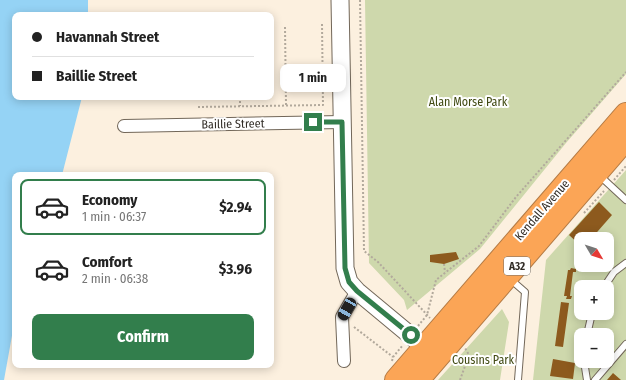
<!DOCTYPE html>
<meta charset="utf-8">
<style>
body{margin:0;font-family:"Fira Sans Condensed",sans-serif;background:#f6f6f6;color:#222;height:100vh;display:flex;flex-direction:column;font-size:15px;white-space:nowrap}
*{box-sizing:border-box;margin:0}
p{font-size:13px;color:#767676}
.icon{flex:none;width:22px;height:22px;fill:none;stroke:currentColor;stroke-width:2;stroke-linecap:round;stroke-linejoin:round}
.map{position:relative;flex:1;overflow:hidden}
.side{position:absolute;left:12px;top:172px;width:262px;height:196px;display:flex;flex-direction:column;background:#fff;border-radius:8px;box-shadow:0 2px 10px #0003}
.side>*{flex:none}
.hud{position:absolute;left:12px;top:12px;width:262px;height:88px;border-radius:8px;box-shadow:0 2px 10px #0003;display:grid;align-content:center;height:88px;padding:0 20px;background:#fff}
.needle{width:26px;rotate:129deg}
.controls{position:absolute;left:574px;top:232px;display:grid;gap:8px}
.controls a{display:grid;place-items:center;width:40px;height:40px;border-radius:8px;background:#fff;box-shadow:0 2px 10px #0003;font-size:20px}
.end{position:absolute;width:18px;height:18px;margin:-9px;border:5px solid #327e4c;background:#fff;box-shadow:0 0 0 2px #fff}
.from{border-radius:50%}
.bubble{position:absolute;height:28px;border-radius:8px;background:#fff;box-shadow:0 2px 10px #0003;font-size:13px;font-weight:700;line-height:28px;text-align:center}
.car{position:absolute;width:12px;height:24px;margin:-12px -6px;border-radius:5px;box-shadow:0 0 3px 1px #0007;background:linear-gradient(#222 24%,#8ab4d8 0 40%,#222 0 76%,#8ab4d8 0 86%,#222 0)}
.hud b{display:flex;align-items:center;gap:14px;height:38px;font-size:15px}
.hud b+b{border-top:1px solid #e0e0e0}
.hud i{width:10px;height:10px;background:#222}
ul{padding:7px 0 0;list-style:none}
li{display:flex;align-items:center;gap:12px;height:56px;margin:0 8px 6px;padding:0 12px;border:2px solid transparent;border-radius:8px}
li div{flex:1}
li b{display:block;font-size:15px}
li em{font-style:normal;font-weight:700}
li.selected{border-color:#327e4c}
li>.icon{width:36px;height:36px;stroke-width:1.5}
.action{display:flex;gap:8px;margin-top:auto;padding:8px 20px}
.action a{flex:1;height:46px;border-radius:8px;background:#327e4c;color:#fff;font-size:16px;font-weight:700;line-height:46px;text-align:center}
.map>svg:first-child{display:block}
.green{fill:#ced8ac;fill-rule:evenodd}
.water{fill:#95d3f5}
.building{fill:#8d5a1e}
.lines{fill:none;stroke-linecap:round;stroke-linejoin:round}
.lane-casing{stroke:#726759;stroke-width:8}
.street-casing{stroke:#726759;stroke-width:14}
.secondary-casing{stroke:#726759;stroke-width:19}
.highway-casing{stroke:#b47b45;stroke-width:24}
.path{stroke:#b2a99c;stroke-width:2;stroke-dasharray:2 2;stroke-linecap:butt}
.lane{stroke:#fff;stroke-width:6}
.street{stroke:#fff;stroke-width:12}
.secondary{stroke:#fff;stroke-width:17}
.highway{stroke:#fba556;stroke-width:22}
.route{stroke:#327e4c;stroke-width:5}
.labels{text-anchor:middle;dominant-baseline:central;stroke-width:4;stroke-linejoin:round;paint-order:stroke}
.shield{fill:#fff;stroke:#6f6b67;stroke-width:1}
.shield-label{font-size:11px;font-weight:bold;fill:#312c26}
.park-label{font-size:12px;fill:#414a13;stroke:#fff}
.street-label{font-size:12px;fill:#312c26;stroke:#fff}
</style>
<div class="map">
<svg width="626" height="380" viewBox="0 0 626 380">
<rect width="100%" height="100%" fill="#fcf0df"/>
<!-- green -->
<path class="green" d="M365 0H626V74L566 143 480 249 407 310 404 300 369 263Z
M626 170V380H533L546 260ZM581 239H607V265H581ZM581 287H607V313H581ZM581 335H607V361H581Z
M502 309 509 322 500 380H438Z"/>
<!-- water -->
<path class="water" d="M0 0H88V15H15V97H82L62 175H15V319L4 380H0Z"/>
<!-- building -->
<path class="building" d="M599 202 612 215 591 239H581V246L569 235Z
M456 252 459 259 444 264 430 262V255Z
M571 268 576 269V272H573L570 296H572L571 299H566L567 296H564L568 270H570Z
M561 302 569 303 563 347 555 346Z
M553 359 575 363 573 379 550 376Z
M613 373 621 380H607Z"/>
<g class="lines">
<!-- lane casing -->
<g class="lane-casing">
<path id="lane" d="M600 176 626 200
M510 279 525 292 518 380
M604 287 614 272 626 263
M587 335 592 313
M584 361 587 380
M595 380 626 344"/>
</g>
<!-- street casing -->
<g class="street-casing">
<path id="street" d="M124 126 342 122
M344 361 342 317 357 291"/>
</g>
<!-- secondary casing -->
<g class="secondary-casing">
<path id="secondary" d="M340 0 345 268 349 282 357 291 434 355"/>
</g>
<!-- highway casing -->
<g class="highway-casing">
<path id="highway" d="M396 380 626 114
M418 380 626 139"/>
</g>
<!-- path -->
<path class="path" d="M360 0 364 251 378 262 430 318
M285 27 286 105
M240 97V106
M198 107 323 105 322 24
M614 180 626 166
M584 213 604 191
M444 264 445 272
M418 326 427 315 436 280 479 246 516 197 626 72
M354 327 393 357
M392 361 393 357 403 345
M460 380 469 355 465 348"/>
<!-- lane -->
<use href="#lane" class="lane"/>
<!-- street -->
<use href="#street" class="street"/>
<!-- secondary -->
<use href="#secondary" class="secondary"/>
<!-- highway -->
<use href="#highway" class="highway"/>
</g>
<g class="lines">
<!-- route -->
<path class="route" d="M313 122H342L345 268 349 282 357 291 411 335"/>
</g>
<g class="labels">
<!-- shield labels -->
<rect class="shield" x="504" y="257" width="26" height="18" rx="3"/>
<g class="shield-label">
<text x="517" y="266">A32</text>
</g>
<!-- park labels -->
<g class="park-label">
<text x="468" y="102">Alan Morse Park</text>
<text x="483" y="360">Cousins Park</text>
</g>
<!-- street labels -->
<g class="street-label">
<text transform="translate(233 124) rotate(-1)">Baillie Street</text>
<text transform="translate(542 210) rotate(-49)">Kendall Avenue</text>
</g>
</g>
</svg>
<div class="controls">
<a><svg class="needle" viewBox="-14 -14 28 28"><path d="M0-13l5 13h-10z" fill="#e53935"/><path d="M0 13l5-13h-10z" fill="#767676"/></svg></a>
<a>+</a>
<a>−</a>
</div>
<i class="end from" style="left:411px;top:335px"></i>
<i class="end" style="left:313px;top:122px"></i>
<div class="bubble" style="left:280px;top:64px;width:66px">1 min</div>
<i class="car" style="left:347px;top:309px;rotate:210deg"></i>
<div class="hud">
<b><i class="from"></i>Havannah Street</b>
<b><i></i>Baillie Street</b>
</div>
<section class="side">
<ul>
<li class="selected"><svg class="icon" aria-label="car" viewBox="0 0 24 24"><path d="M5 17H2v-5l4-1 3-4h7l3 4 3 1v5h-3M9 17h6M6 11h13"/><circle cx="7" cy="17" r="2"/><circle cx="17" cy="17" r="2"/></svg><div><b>Economy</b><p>1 min · 06:37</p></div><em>$2.94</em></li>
<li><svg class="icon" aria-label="car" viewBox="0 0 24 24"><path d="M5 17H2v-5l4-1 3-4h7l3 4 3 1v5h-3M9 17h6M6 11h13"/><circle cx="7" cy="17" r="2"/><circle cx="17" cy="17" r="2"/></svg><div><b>Comfort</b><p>2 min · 06:38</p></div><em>$3.96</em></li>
</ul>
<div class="action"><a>Confirm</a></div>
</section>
</div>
